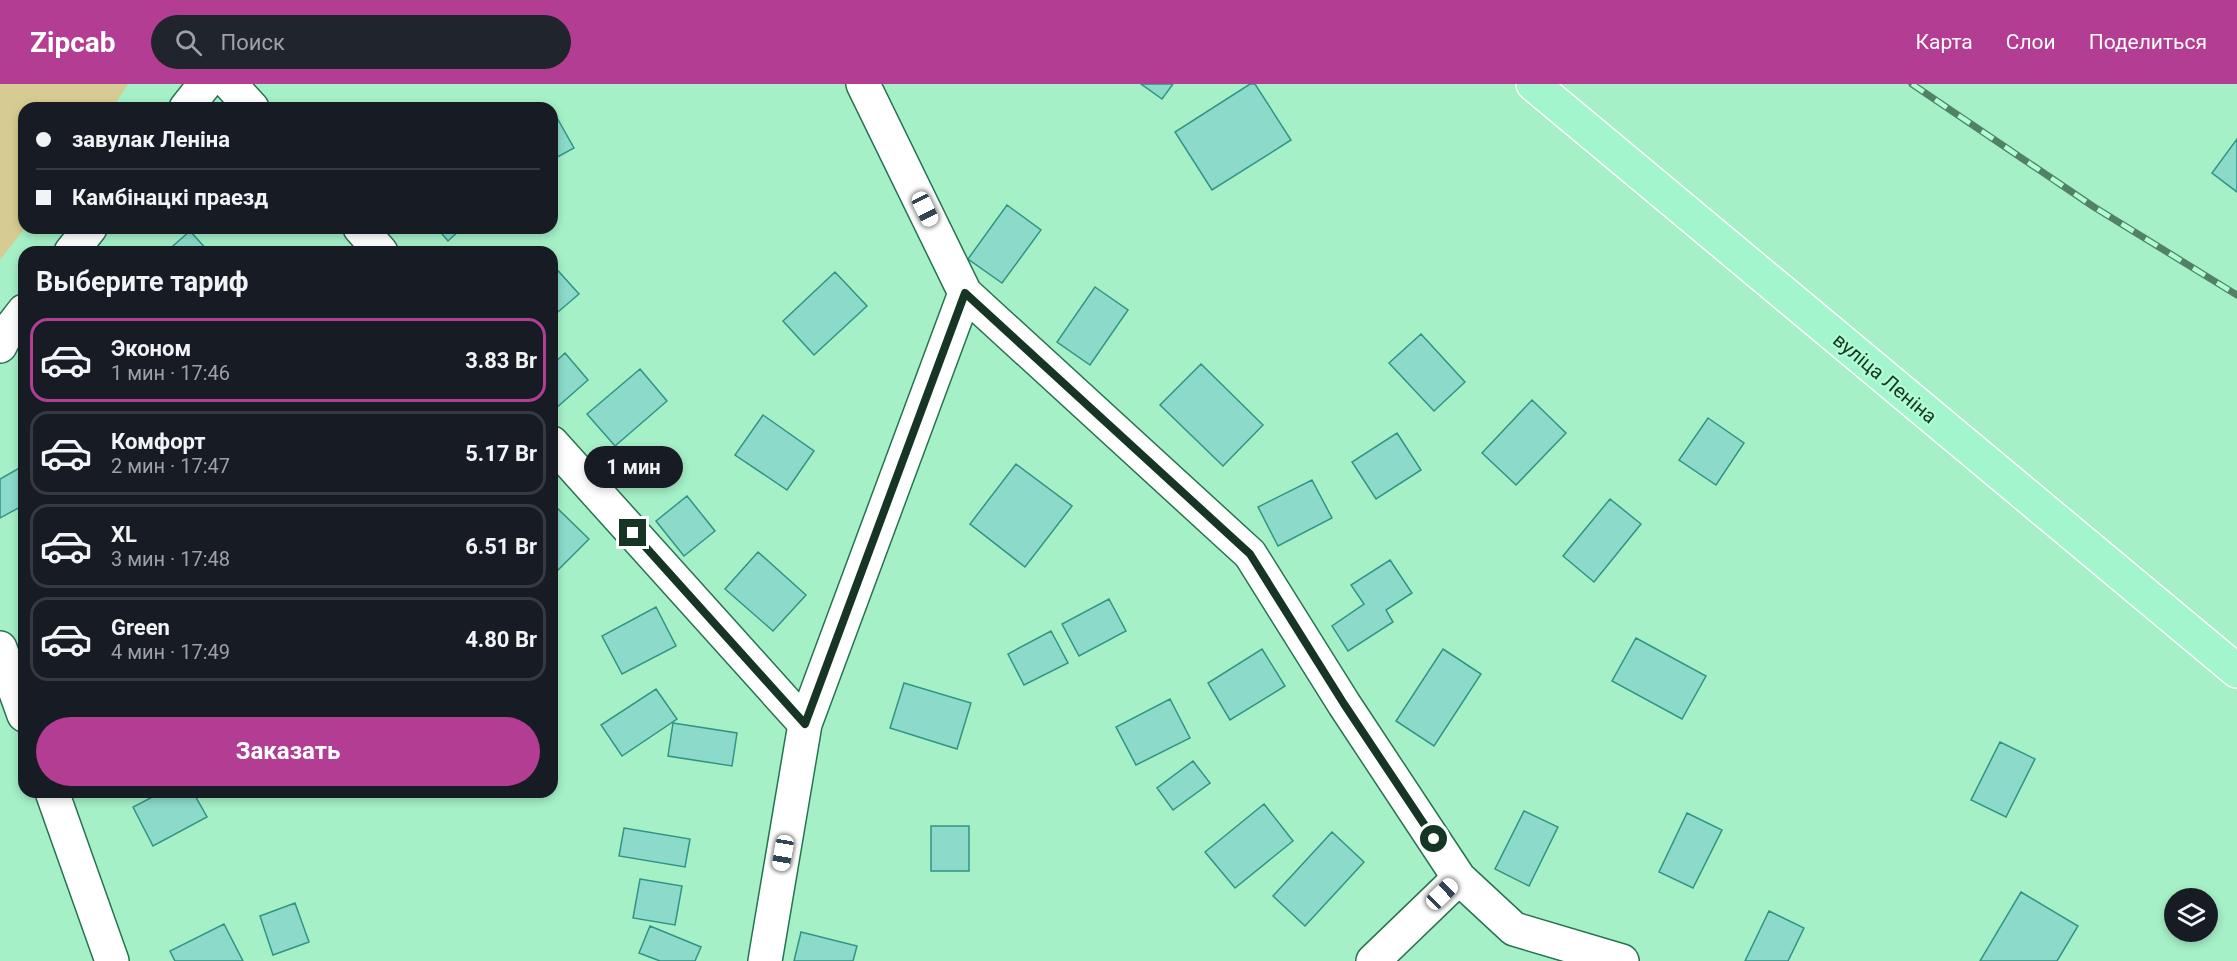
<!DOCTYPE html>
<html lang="ru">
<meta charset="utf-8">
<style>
body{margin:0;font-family:Roboto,sans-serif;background:#20242c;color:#f1f3f6;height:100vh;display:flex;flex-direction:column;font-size:22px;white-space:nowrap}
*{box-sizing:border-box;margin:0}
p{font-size:20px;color:#9ea1a6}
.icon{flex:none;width:33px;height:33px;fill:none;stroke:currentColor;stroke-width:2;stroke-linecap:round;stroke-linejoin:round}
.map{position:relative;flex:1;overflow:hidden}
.side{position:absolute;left:18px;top:162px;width:540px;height:552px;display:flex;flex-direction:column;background:#171b24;border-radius:18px;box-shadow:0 3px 9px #0003}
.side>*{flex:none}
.top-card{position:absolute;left:18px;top:18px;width:540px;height:132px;border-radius:18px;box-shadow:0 3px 9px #0003;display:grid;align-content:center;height:132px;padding:0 18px;background:#171b24}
.buttons{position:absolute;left:2164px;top:804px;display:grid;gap:12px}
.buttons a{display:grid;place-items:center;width:54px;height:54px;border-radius:50%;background:#171b24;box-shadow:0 3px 9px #0003;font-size:30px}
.end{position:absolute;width:27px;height:27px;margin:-14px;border:8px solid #163525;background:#fff;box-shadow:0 0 0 3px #fff}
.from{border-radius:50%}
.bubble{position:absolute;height:42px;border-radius:21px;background:#171b24;box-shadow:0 3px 9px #0003;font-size:20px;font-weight:700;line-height:42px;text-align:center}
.car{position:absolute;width:18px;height:36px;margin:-18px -9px;border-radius:8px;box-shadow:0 0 4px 2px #0007;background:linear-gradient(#fff 24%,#345 0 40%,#fff 0 76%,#345 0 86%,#fff 0)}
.top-card b{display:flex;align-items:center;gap:21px;height:57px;font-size:22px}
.top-card b+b{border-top:2px solid #363941}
.top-card i{width:15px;height:15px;background:#f1f3f6}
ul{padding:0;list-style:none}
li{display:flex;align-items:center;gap:18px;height:84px;margin:0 12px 9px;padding:0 6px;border:3px solid #363941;border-radius:18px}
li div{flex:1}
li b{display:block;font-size:22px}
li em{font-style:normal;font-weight:700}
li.on{border-color:#b43d94}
li>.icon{width:54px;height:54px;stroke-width:1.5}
h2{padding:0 18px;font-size:27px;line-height:72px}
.button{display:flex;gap:12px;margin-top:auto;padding:12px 18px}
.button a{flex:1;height:69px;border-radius:36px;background:#b43d94;color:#fff;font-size:24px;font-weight:700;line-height:69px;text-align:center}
header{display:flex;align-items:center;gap:36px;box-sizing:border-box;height:84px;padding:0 30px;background:#b43d94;color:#fff}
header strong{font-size:28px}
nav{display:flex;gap:33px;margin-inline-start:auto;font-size:21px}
.search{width:420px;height:54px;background:#20242c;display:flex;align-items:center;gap:15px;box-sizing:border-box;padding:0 21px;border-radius:33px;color:#9ea1a6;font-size:22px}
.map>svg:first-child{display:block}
.green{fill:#d6cc93}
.building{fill:#8bdaca;stroke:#319484;stroke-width:1.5}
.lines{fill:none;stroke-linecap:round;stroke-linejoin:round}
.minor-casing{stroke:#267350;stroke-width:36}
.major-casing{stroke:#fff;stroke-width:36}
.minor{stroke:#fff;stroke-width:33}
.major{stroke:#a3f5ce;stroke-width:33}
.rail-casing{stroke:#518268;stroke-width:7}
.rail{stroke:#b2fed4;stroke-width:4.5;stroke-dasharray:14;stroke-linecap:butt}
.route{stroke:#163525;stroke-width:8}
.labels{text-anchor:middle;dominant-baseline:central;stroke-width:4.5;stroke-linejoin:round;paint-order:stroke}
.street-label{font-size:20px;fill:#163525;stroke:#b2fed4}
</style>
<header>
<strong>Zipcab</strong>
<div class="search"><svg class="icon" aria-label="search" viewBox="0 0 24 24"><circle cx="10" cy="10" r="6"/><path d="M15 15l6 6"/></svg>Поиск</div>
<nav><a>Карта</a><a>Слои</a><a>Поделиться</a></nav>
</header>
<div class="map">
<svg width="2237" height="877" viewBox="0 0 2237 877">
<rect width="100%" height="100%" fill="#a5f0c7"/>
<!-- green -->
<path class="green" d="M0 0H128L113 24H24L25 144 0 176Z"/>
<!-- building -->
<path class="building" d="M1141 0H1173L1162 15Z
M1250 0H1255L1291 56 1212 106 1175 48Z
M552 25 574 64 552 76Z
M2237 55V108L2212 89Z
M1007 121 1041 146 1002 199 968 175Z
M437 144H462L448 157Z
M190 147 209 168H166Z
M552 180 579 210 552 233Z
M835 188 867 222 814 271 783 237Z
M1095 203 1128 226 1090 281 1057 258Z
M1421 250 1465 298 1434 327 1389 279Z
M565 269 588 296 555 325 552 322V281Z
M1201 280 1263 341 1223 382 1160 321Z
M640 285 667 317 615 362 587 330Z
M1532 316 1566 349 1516 401 1482 369Z
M763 331 814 367 787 406 735 371Z
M1708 334 1744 359 1716 401 1679 376Z
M1397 349 1421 386 1376 415 1352 378Z
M24 375V421L0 434V395L23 382 20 377Z
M1016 380 1072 422 1025 483 970 440Z
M1312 396 1332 434 1278 462 1258 423Z
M687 412 715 447 684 472 656 437Z
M1610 415 1641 440 1594 498 1563 472Z
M556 423 589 455 552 492V427Z
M758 468 806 511 773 547 725 505Z
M1390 476 1412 509 1386 526 1393 538 1348 567 1332 542 1364 520 1351 501Z
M1109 515 1126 547 1079 572 1062 540Z
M656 523 676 562 622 590 602 552Z
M1051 547 1068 579 1024 601 1008 570Z
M1636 554 1706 592 1682 635 1612 597Z
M1262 565 1285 602 1230 636 1208 599Z
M1443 565 1481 590 1434 662 1396 637Z
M904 599 971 619 957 665 890 644Z
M656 605 677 635 622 672 601 641Z
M1170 615 1190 654 1136 681 1116 643Z
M673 639 737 649 732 682 668 672Z
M2000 658 2035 675 2006 733 1971 716Z
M1193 677 1210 699 1173 726 1157 704Z
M162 708H193L207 733 153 762 133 723Z
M1264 720 1293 757 1235 804 1205 768Z
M1524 727 1558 743 1529 802 1495 785Z
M1687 729 1722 746 1693 804 1659 788Z
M931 742H969V787H931Z
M624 744 690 755 685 783 619 772Z
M1332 748 1364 778 1305 842 1273 812Z
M640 795 682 802 675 841 633 834Z
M2021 808 2078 842 2057 877H1980Z
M295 819 309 858 273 871 260 832Z
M1769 827 1804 844 1788 877H1745Z
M224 840 243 877H175L170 867Z
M650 842 701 863 695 877H660L639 869Z
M801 848 857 862 853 877H794Z"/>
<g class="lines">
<!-- minor casing -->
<g class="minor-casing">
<path id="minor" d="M230 0 252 24
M863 0 965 209 1250 470 1344 620 1459 794 1514 845 1622 877
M186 24 205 0
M360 144 381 168
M71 168 90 144
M0 262 6 250 24 227
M552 359 805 640
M0 564 24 631
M52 708 112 877
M765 877 805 640 965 209
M1373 877 1459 794"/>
</g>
<!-- major casing -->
<g class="major-casing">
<path id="major" d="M1533 0 2237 587"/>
</g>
<!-- minor -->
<use href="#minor" class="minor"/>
<!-- major -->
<use href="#major" class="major"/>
<!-- rail casing -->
<g class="rail-casing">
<path id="rail" d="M1912 0 2094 123 2237 211"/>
</g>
<!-- rail -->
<use href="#rail" class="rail"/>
</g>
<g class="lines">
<!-- route -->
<path class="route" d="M633 449 805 640 965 209 1250 470 1344 620 1434 755"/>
</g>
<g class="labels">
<!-- street labels -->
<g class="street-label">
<text transform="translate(1885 294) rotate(40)">вуліца Леніна</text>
</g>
</g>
</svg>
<div class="buttons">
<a><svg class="icon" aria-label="layers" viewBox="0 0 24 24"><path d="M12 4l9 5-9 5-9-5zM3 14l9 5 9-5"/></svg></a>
</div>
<i class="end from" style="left:1434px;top:755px"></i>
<i class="end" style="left:633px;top:449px"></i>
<div class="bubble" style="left:584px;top:362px;width:99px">1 мин</div>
<i class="car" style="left:925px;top:125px;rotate:154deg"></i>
<i class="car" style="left:783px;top:769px;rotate:190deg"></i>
<i class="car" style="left:1442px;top:810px;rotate:46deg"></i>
<div class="top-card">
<b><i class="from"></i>завулак Леніна</b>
<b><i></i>Камбінацкі праезд</b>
</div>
<section class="side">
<h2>Выберите тариф</h2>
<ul>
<li class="on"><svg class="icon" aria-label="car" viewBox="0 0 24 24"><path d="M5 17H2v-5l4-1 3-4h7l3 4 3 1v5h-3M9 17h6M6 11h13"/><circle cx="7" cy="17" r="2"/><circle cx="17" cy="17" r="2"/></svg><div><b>Эконом</b><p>1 мин · 17:46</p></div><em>3.83 Br</em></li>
<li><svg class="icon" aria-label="car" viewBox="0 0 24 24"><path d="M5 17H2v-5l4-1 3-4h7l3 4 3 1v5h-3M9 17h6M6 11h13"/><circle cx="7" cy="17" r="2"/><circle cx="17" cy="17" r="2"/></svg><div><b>Комфорт</b><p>2 мин · 17:47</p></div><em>5.17 Br</em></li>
<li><svg class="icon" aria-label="car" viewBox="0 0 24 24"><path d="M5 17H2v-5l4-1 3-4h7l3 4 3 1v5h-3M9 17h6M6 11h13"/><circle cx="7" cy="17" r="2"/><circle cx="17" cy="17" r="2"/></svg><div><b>XL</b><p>3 мин · 17:48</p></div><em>6.51 Br</em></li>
<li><svg class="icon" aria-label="car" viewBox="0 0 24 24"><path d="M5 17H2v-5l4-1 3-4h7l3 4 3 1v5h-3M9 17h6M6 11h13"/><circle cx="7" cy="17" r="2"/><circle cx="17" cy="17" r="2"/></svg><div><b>Green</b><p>4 мин · 17:49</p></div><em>4.80 Br</em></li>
</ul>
<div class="button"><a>Заказать</a></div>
</section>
</div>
